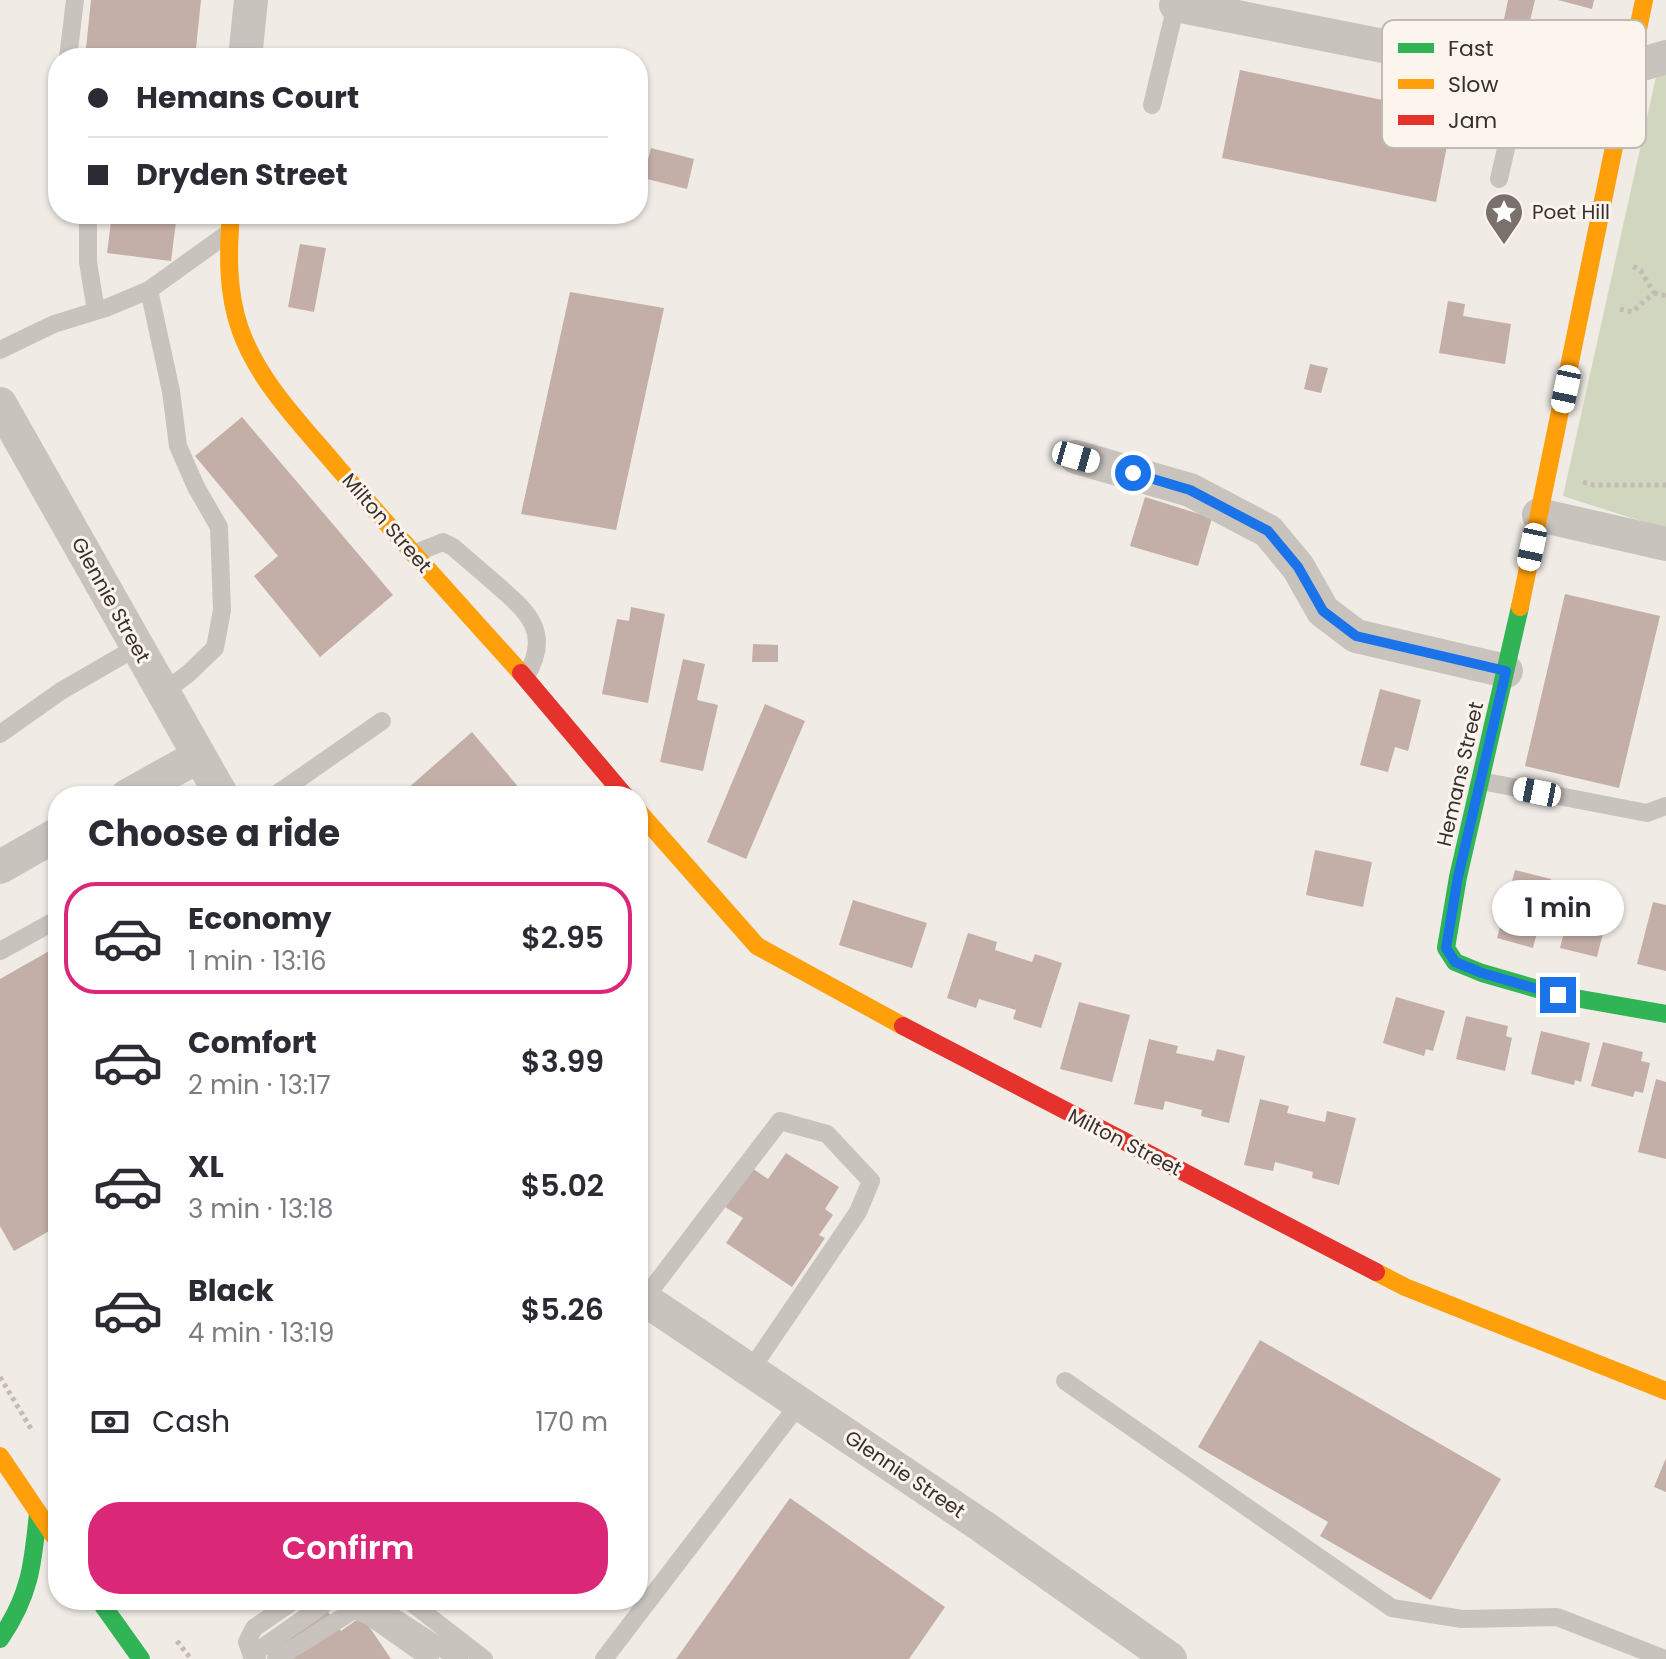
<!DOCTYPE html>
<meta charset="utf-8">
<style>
body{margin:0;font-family:Poppins,sans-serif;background:#f2f2f3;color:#2b2b33;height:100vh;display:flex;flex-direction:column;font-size:30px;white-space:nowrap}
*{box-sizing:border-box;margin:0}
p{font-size:26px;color:#7c7c81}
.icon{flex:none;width:44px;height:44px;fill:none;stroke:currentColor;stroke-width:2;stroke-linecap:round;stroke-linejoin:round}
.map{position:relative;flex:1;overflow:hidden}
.drawer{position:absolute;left:48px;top:786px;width:600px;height:824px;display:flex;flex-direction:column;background:#fff;border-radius:32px;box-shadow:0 2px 6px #0004}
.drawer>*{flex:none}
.hud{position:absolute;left:48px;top:48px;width:600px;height:176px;border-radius:32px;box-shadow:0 2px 6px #0004;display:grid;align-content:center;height:176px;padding:0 40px;background:#fff}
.end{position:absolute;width:36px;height:36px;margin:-18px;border:10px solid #1a73e8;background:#fff;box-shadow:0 0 0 4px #fff}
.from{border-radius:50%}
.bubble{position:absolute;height:56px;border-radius:28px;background:#fff;box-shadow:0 2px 6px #0004;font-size:26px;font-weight:600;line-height:56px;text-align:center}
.car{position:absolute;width:24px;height:48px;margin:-24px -12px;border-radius:10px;box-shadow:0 0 6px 2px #0007;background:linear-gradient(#fff 24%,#345 0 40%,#fff 0 76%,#345 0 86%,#fff 0)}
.hud b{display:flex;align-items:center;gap:28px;height:76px;font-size:30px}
.hud b+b{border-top:2px solid #e1e1e2}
.hud i{width:20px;height:20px;background:#2b2b33}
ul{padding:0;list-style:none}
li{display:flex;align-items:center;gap:24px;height:112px;margin:0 16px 12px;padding:0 24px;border:4px solid transparent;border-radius:32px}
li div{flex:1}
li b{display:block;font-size:30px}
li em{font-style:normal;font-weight:600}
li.current{border-color:#db2777}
li>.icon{width:72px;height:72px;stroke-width:1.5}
h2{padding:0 40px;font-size:36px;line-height:96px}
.pay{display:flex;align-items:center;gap:20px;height:88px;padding:0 40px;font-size:30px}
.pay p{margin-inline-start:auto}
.button{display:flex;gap:16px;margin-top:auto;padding:16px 40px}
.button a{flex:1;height:92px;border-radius:32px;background:#db2777;color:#fff;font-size:32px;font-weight:600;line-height:92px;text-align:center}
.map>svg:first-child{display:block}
.green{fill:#d1d6bf}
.building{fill:#c3afa7}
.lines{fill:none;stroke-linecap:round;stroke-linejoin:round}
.path{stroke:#c2bbb6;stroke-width:5;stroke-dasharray:4 4;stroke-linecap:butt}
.lane{stroke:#c9c3be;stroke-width:18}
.street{stroke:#c9c3be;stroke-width:34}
.fast{stroke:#30b455;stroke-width:18}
.slow{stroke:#ff9f0a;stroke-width:18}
.jam{stroke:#e5322d;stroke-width:18}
.route{stroke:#1a73e8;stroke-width:10}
.labels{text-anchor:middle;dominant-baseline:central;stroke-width:6;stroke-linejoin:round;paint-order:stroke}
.poi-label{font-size:20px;fill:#3b302b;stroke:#fbf5ee;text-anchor:start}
.street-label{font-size:20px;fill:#3b302b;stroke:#fbf5ee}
.key{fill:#fbf5ee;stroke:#c1bab4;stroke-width:2}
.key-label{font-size:22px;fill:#3b302b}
</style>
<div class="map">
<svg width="1666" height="1659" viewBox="0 0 1666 1659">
<rect width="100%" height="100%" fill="#f0ebe5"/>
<!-- green -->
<path class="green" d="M1658 68 1666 70V529L1563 496Z"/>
<!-- building -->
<path class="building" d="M91 0H201L195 58H85Z
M1508 0H1535L1529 25 1504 19Z
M1558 0H1594L1592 9Z
M1240 70 1453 115 1436 202 1222 158Z
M651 148 694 159 687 189 643 178Z
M112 214H177L171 261 107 253Z
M300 244 326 248 314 312 288 307Z
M570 292 664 308 616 530 521 514Z
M1448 301 1465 304 1463 316 1511 324 1505 364 1439 353Z
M1310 364 1328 368 1321 393 1304 389Z
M242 417 393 595 320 657 254 576 278 556 195 456Z
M1145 497 1212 518 1198 566 1130 546Z
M1565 594 1660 616 1619 788 1525 766Z
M631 607 665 614 648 703 602 694 617 619 629 621Z
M753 644 778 645V662H752Z
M683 659 705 664 697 700 718 705 703 771 660 762Z
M1380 689 1421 700 1408 751 1395 747 1388 772 1360 765Z
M765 704 805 721 746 859 707 842Z
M472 732 526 796H399Z
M1315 850 1372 862 1363 907 1306 895Z
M1515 870 1551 879 1533 948 1497 938Z
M1576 884 1613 893 1597 957 1560 948Z
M853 900 927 923 912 968 839 945Z
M1653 902 1666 905V971L1637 964Z
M968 933 997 942 995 950 1032 962 1035 954 1062 963 1041 1028 1013 1019 1016 1010 979 999 976 1008 947 998Z
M58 946V1226L14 1251 0 1226V979Z
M1396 997 1445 1011 1433 1051 1426 1049 1424 1056 1383 1043Z
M1079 1002 1130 1015 1112 1082 1060 1069Z
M1466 1016 1508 1026 1506 1036 1512 1038 1505 1071 1456 1059Z
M1541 1031 1590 1043 1581 1082 1575 1080 1574 1085 1531 1074Z
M1149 1039 1178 1046 1176 1053 1214 1061 1217 1049 1245 1056 1229 1123 1201 1116 1202 1110 1165 1101 1163 1110 1134 1104Z
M1603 1042 1643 1052 1641 1061 1650 1063 1643 1093 1635 1091 1633 1097 1591 1086Z
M1656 1079 1666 1082V1159L1638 1152Z
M1260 1099 1289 1106 1287 1113 1325 1122 1327 1111 1356 1118 1339 1185 1312 1178 1313 1172 1275 1162 1273 1171 1244 1165Z
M786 1153 839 1187 825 1209 833 1215 819 1235 825 1238 792 1287 726 1243 743 1218 725 1207 752 1168 768 1179Z
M1260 1340 1501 1479 1431 1600 1320 1536 1328 1522 1198 1447Z
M1666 1458V1492L1654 1487Z
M790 1498 945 1607 909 1659H676Z
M324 1606 341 1631 362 1616 391 1659H289L276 1640Z"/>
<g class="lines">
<!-- path -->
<path class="path" d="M1654 293 1666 296
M1620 309 1632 312 1654 293 1641 271 1631 265
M1583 482 1594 485H1666
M0 1377 33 1432
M177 1641 191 1659"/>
<!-- lane -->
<path class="lane" d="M68 58 75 0
M1152 105 1176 5
M1499 179 1523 74
M88 214V262L96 311
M149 290 171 391 178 446 196 487 219 527 222 610 215 648 189 673 163 693
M0 350 54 324 106 308 149 290 227 234
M413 554 443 542 453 547C468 560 482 572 497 585 528 612 552 633 526 676
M0 734 61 691 137 647
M1481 781 1647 813 1666 806
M274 796 382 721
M0 951 58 919
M644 1299 780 1121 827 1134 871 1181 858 1212 750 1371
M1065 1381 1392 1608 1462 1619 1557 1617 1665 1659
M367 1600 459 1659
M408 1600 484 1659
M253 1659 247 1642 254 1628 295 1600
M256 1659 259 1650 330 1600
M276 1659 354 1610 369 1616 430 1659
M604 1659 799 1404"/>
<!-- street -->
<path class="street" d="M1176 5 1586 86 1629 68 1666 57
M245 58 251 0
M0 404 222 796
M1076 457 1190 490 1268 531 1298 567 1323 611 1356 636 1506 671
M1539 515 1666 544
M127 796 199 756
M0 867 58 834
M638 1295 982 1526 1170 1659"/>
<!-- fast -->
<path class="fast" d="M1520 607 1458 877 1446 948 1455 962 1482 973 1558 995 1666 1014
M99 1600 141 1659
M0 1639C30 1596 33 1564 38 1513"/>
<!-- slow -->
<path class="slow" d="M231 214C228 252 227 292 240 329 259 383 302 425 338 468 398 537 460 605 521 673
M1520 607 1644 0
M638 811 757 946 903 1026
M1376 1272 1405 1287 1666 1391
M0 1456 54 1536"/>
<!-- jam -->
<path class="jam" d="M521 673 625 796
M903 1026 1376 1272"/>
</g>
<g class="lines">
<!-- route -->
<path class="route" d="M1133 473 1190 490 1268 531 1298 567 1323 611 1356 636 1506 671 1458 877 1446 948 1455 962 1482 973 1558 995"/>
</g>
<!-- icons -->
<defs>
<g id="sight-pin" transform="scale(2)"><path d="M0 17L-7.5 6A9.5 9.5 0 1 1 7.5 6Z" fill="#7a716c" stroke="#fbf5ee"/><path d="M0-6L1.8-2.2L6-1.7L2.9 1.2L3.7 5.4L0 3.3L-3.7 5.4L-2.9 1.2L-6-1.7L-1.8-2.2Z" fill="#fff"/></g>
</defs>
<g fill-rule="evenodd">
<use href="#sight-pin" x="1504" y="212"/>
</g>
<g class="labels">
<!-- poi labels -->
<g class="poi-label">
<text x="1532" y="212">Poet Hill</text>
</g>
<!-- street labels -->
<g class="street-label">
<text transform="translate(387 523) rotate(49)">Milton Street</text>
<text transform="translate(111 600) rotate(61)">Glennie Street</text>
<text transform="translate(1460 774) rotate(-77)">Hemans Street</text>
<text transform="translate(1125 1142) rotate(27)">Milton Street</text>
<text transform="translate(905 1474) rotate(34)">Glennie Street</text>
</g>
</g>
<!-- legend -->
<rect x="1382" y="20" width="264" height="128" rx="12" class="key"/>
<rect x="1398" y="43" width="36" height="10" fill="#30b455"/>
<rect x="1398" y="79" width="36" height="10" fill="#ff9f0a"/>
<rect x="1398" y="115" width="36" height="10" fill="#e5322d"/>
<g class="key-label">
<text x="1448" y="56">Fast</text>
<text x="1448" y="92">Slow</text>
<text x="1448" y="128">Jam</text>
</g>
</svg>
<i class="end from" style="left:1133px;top:473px"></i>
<i class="end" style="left:1558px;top:995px"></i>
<div class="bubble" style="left:1492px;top:880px;width:132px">1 min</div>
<i class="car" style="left:1566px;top:389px;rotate:192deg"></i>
<i class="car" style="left:1076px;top:457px;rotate:106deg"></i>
<i class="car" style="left:1532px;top:547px;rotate:192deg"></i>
<i class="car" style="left:1537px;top:792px;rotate:281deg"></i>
<div class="hud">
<b><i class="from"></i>Hemans Court</b>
<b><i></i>Dryden Street</b>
</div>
<section class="drawer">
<h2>Choose a ride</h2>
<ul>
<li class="current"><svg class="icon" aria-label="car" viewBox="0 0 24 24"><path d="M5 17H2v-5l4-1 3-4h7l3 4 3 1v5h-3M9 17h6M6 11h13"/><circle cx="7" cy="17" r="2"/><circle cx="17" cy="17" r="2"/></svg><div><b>Economy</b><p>1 min · 13:16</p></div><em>$2.95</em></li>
<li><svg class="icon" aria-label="car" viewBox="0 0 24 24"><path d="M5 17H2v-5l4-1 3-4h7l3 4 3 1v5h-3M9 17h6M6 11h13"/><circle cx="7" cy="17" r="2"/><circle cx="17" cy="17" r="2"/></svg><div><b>Comfort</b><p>2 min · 13:17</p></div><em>$3.99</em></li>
<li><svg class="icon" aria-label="car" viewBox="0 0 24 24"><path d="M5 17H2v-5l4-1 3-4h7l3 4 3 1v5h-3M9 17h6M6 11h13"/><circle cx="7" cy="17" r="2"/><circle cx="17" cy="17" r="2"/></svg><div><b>XL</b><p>3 min · 13:18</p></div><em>$5.02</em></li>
<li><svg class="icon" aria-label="car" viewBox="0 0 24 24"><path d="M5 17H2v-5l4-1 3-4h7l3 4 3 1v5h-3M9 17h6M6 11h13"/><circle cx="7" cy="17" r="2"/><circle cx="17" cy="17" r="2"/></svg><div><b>Black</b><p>4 min · 13:19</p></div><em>$5.26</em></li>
</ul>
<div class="pay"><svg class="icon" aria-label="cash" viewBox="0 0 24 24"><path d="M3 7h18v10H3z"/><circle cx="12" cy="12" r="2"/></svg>Cash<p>170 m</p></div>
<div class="button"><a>Confirm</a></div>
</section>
</div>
